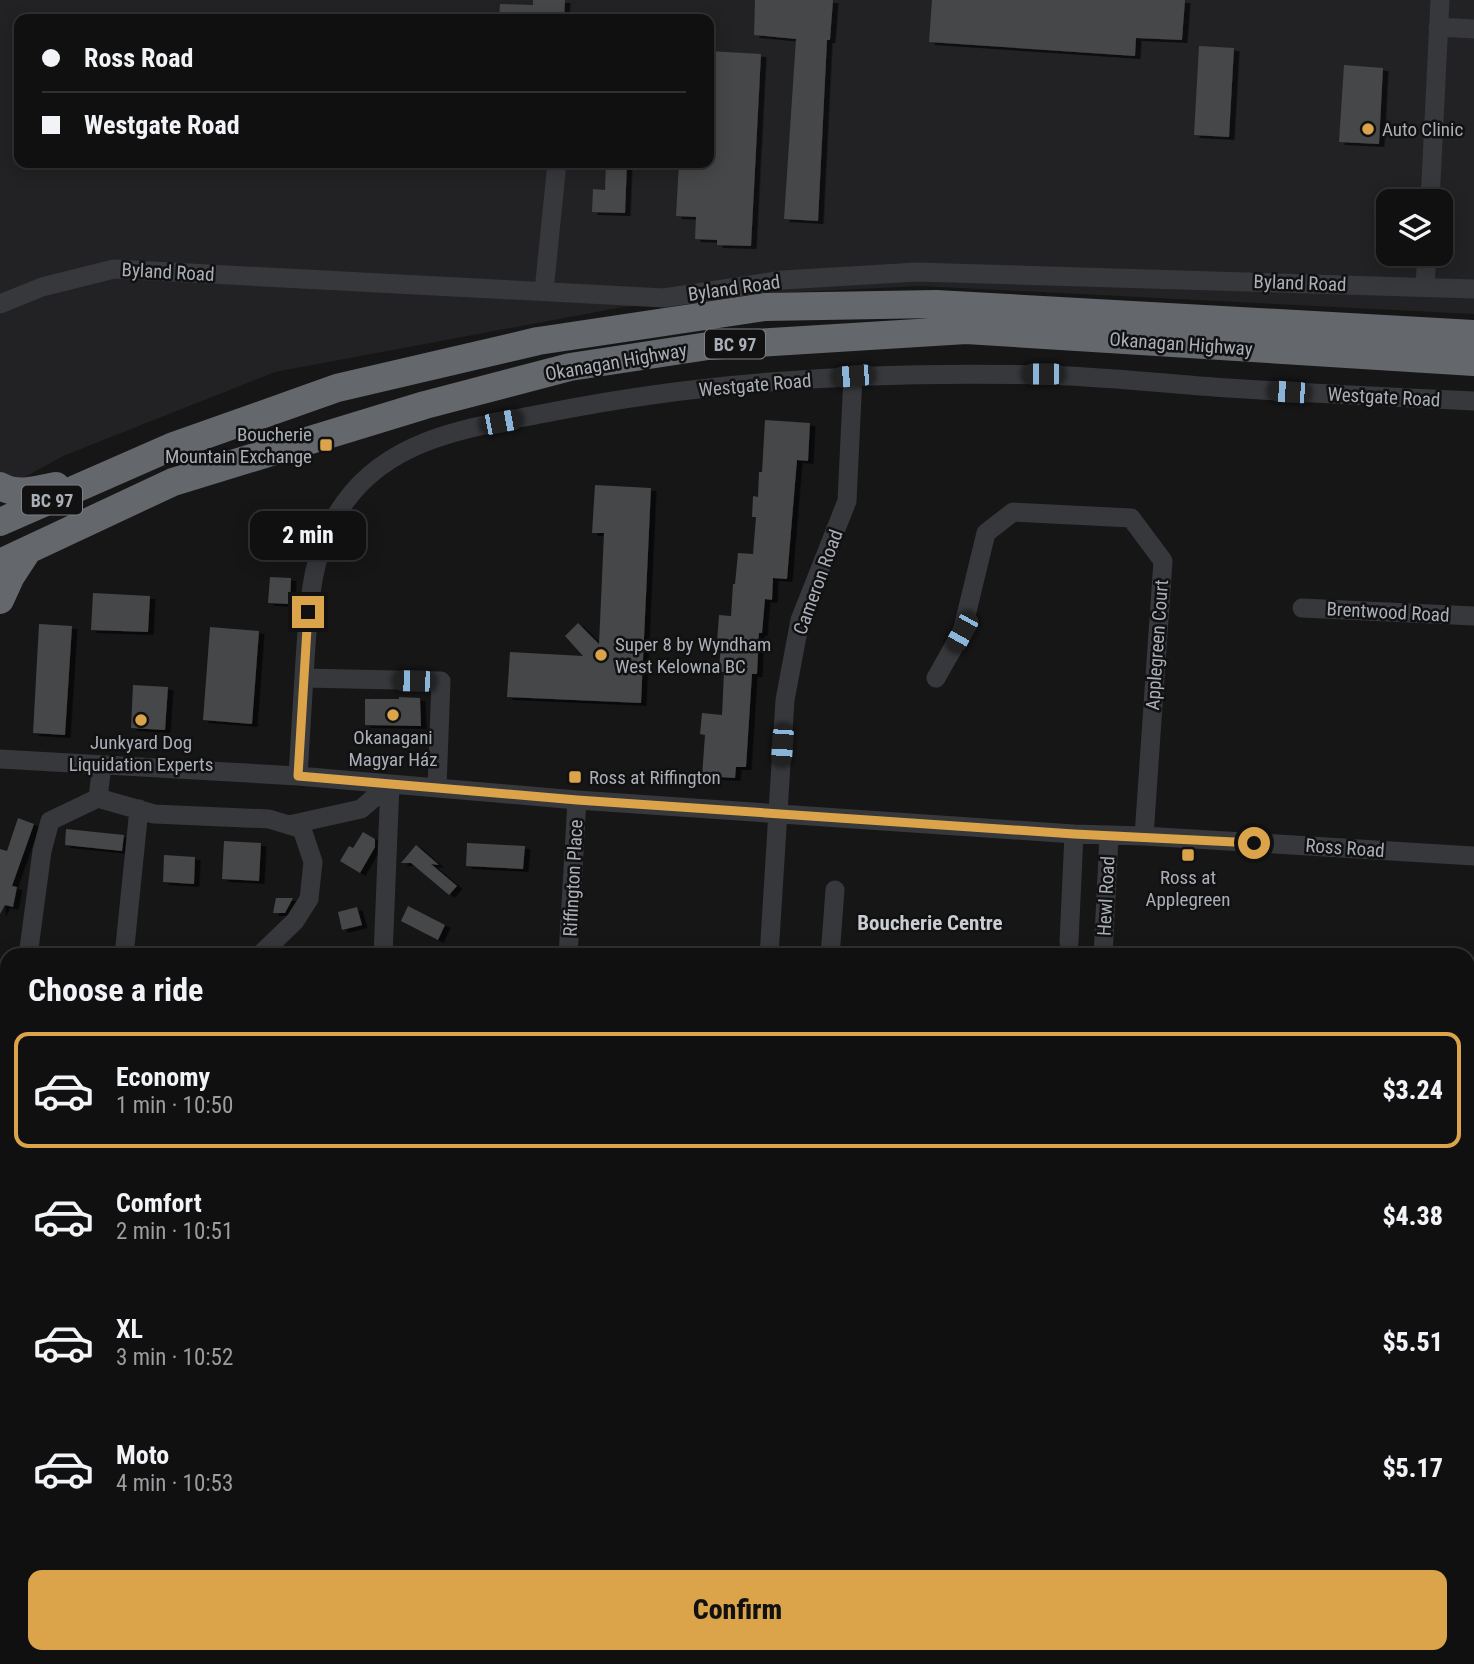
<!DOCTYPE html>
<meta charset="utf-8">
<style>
body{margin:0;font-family:"Roboto Condensed",sans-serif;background:#1e1e1f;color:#f1f3f6;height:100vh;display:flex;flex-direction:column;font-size:26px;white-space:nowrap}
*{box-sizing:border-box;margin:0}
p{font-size:23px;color:#9c9d9f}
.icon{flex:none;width:38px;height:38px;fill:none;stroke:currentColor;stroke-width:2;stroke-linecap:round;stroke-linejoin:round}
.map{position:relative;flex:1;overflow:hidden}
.side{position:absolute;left:0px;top:948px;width:1475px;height:716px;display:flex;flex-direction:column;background:#101011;border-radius:21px 21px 0 0;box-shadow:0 4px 18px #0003,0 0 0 2px #303031}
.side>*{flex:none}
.hud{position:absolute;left:14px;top:14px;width:700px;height:154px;border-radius:14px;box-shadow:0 4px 18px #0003,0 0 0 2px #303031;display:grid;align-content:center;height:154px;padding:0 28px;background:#101011}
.fabs{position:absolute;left:1376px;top:189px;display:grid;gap:14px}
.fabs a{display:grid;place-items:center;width:77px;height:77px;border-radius:14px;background:#101011;box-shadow:0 4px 18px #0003,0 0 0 2px #303031;font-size:35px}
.end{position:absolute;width:32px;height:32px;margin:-16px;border:9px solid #dba44b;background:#111;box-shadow:0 0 0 4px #111}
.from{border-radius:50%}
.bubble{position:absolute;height:49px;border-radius:14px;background:#101011;box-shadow:0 4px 18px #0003,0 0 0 2px #303031;font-size:23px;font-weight:800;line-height:49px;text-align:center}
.car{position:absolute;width:21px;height:42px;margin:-21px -10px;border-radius:9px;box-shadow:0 0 5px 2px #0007;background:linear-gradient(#222 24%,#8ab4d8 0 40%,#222 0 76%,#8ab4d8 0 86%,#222 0)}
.hud b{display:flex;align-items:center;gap:24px;height:66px;font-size:26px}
.hud b+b{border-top:2px solid #303031}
.hud i{width:18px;height:18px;background:#f1f3f6}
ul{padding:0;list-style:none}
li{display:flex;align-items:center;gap:21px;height:116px;margin:0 14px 10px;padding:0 14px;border:4px solid transparent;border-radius:14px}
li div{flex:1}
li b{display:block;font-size:26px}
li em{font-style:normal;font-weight:800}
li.current{border-color:#dba44b}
li>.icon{width:63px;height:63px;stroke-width:1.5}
h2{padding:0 28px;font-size:32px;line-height:84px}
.primary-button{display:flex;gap:14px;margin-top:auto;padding:14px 28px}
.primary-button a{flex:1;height:80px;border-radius:14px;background:#dba44b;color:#111;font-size:28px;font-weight:800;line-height:80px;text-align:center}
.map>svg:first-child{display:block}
.built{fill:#222224;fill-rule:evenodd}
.green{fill:#232923}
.building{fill:#45464a;filter:url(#shadow)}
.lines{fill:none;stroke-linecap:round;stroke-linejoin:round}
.path{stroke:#3e3f43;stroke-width:2.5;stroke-dasharray:3.5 5;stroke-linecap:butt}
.minor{stroke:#37383c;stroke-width:19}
.highway{stroke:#64676c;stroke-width:28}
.route{stroke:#dba44b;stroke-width:9}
.poi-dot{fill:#dba44b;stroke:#111112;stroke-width:2.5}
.labels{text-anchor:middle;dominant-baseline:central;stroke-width:5;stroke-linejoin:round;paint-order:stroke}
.shield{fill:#111112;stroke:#7c7f85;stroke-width:2}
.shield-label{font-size:18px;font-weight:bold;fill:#aaaeb6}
.poi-label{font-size:19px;fill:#aaaeb6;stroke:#111112;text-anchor:start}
.street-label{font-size:19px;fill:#aaaeb6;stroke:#111112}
.neighbourhood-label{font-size:21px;font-weight:bold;fill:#cacdd2;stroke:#111112}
</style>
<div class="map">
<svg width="1474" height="1664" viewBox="0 0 1474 1664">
<defs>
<filter id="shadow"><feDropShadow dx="5.5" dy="3" stdDeviation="0" flood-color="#0009"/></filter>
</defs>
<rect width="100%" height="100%" fill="#161617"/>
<!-- built -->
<path class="built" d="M0 0H1474V314L920 286 778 293 623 307 275 372 63 456 0 491ZM19 19H709V163H19ZM1388 201H1440V254H1388Z"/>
<!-- green -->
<path class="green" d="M1468 1285H1474V1664H215L227 1657H1468Z
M7 1438V1657H206L194 1664H0V1470L3 1469Z"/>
<!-- building -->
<path class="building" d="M533 0H565L564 19H499L500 4 533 5Z
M755 0H833L830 40H827L818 221 784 219 796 39 754 35Z
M932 0H1185L1182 40 1136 38 1135 56 929 42Z
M1199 46 1234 48 1229 137 1194 135Z
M709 51 761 54 751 246 717 245V240L695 239 696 217 676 216 679 163H709Z
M1344 65 1383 68 1379 144 1339 142Z
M606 163H627L625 213 592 212 593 189 605 190Z
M765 420 810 423 808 461 797 460 787 579 773 578 772 600 765 599 762 633H759L757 674H752L746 767H736L735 778 702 776 705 735 700 734 702 713 722 715 724 672H719L721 642H717L719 615 731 616 733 584H735L738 553 753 554 756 517H752L753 496 758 497 759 472H762Z
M595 485 651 488 641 703 507 697 510 652 583 656 565 636 578 623 599 644 604 533H592Z
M270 577 291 578 290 604 268 603Z
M93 593 150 596 148 632 91 630Z
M39 624 72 626 65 735 33 733Z
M210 627 259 631 252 724 203 720Z
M133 685 168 687 165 730 131 728Z
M399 697 420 698 421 726 365 725V699H399Z
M18 818 34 824 12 886 17 887 13 907 5 905 0 914V849L7 851Z
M66 829 124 835 122 851 65 845Z
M363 832 375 839V847L360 873 340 861 349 846 353 848Z
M224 841 261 843 259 881 222 879Z
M467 843 525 846 523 869 466 866Z
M416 845 439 865 431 864 457 886 449 895 411 863H401Z
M164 855 195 857 194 884 163 882Z
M276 898H293L285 913H273Z
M408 906 445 925 438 940 401 921Z
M357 907 362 925 342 930 338 912Z"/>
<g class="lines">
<!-- path -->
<path class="path" d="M1468 1423 1474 1421
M1468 1478 1474 1477
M1468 1613H1474
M1237 1657 1244 1664
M152 1664 159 1657
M1357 1664 1367 1657"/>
<!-- minor -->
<path class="minor" d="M1438 27 1474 29
M1430 201 1440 0
M1425 286 1427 254
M544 291 557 163
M0 304 42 287 114 269 664 298 783 280 917 272 1474 289
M1302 608 1474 616
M304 678 441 681 437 788
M936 678 962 632 986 533 1013 512 1131 518 1163 561 1144 836
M0 759 298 776 577 800 1074 834 1144 836 1474 856
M298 776C300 737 303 699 305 660 309 604 310 550 345 502 393 435 476 427 551 412 711 380 877 371 1041 375 1098 376 1156 383 1214 387 1301 393 1387 397 1474 401
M98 798 154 814 269 819 302 829 313 862 309 899 295 921 259 956
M289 825 361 809 390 784 383 956
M1069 942 1074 834
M28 956 42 851 50 821 98 798 102 765
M124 956 139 809
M568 956 577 800
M769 956 785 700 800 620 847 501 853 376
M830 956 835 890
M1103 956 1109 836
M0 978 7 977
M1468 1103H1474
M0 1196H7
M0 1244H7"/>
<!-- highway -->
<path class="highway" d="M0 486C17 496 37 490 56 486
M0 522 171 447 337 388 538 341 765 307 936 304 1474 334
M0 563 173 482 425 405 570 367 708 346 966 330 1474 362
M0 600 11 576 28 550"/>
</g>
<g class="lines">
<!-- route -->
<path class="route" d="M308 612 298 776 577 800 1074 834 1254 843"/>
</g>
<!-- markers -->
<g class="poi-dot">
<circle cx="1368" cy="129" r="7"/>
<rect x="319" y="438" width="14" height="14" rx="3.5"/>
<circle cx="601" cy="655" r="7"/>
<circle cx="393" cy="715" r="7"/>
<circle cx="141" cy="720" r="7"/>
<rect x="568" y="770" width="14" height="14" rx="3.5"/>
<rect x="1181" y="848" width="14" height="14" rx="3.5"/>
</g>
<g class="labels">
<!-- shield labels -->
<g class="shield">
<rect x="705" y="329.5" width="60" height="29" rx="5"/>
<rect x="22" y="485.5" width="60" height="29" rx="5"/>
</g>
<g class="shield-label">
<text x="735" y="344">BC 97</text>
<text x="52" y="500">BC 97</text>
</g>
<!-- poi labels -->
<g class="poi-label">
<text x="1382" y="129">Auto Clinic</text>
<text x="312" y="434" text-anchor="end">Boucherie<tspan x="312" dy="22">Mountain Exchange</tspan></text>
<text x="615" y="644">Super 8 by Wyndham<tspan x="615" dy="22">West Kelowna BC</tspan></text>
<text x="393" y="737" text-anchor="middle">Okanagani<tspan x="393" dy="22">Magyar Ház</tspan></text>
<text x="141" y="742" text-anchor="middle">Junkyard Dog<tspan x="141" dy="22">Liquidation Experts</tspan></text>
<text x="589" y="777">Ross at Riffington</text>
<text x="1188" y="877" text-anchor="middle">Ross at<tspan x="1188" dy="22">Applegreen</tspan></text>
</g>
<!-- street labels -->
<g class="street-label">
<text transform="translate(168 272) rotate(3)">Byland Road</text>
<text transform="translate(1300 283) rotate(2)">Byland Road</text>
<text transform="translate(734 288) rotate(-8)">Byland Road</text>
<text transform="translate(1181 344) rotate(4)">Okanagan Highway</text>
<text transform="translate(616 362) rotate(-10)">Okanagan Highway</text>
<text transform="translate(755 385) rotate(-5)">Westgate Road</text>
<text transform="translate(1384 397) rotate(3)">Westgate Road</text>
<text transform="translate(818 582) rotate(-70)">Cameron Road</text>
<text transform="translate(1388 612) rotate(3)">Brentwood Road</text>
<text transform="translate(1157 645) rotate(-86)">Applegreen Court</text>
<text transform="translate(1345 848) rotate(4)">Ross Road</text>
<text transform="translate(573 878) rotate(-87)">Riffington Place</text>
<text transform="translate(1106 896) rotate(-87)">Hewl Road</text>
</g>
<!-- neighbourhood labels -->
<g class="neighbourhood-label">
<text x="930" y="923">Boucherie Centre</text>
</g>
</g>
</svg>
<div class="fabs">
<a><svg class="icon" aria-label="layers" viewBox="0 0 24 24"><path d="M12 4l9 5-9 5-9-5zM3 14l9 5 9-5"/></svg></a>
</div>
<i class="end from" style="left:1254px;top:843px"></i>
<i class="end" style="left:308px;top:612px"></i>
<div class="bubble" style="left:250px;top:511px;width:116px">2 min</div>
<i class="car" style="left:1043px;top:374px;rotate:270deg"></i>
<i class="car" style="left:853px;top:376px;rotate:265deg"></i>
<i class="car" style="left:1289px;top:392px;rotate:274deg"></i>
<i class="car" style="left:501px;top:422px;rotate:79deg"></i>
<i class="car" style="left:962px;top:632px;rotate:209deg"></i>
<i class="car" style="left:414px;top:681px;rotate:271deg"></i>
<i class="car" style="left:782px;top:745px;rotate:184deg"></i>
<div class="hud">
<b><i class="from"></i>Ross Road</b>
<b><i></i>Westgate Road</b>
</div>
<section class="side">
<h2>Choose a ride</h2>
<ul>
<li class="current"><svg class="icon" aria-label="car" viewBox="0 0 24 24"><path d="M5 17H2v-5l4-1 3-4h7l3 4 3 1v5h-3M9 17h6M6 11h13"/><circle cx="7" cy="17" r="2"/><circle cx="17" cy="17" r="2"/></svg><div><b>Economy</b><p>1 min · 10:50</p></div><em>$3.24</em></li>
<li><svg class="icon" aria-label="car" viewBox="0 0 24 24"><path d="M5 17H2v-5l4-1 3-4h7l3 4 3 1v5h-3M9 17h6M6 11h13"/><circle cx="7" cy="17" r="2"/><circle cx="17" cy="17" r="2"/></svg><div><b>Comfort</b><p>2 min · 10:51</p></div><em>$4.38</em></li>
<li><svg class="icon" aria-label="car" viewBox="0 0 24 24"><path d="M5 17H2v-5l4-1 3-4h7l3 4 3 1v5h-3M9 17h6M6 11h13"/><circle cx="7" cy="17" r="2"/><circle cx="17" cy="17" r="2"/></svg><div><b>XL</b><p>3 min · 10:52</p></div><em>$5.51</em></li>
<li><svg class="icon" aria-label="car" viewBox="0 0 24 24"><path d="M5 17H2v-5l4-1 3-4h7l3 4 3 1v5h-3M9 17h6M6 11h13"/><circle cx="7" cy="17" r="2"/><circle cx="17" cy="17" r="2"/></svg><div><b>Moto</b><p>4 min · 10:53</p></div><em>$5.17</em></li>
</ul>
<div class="primary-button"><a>Confirm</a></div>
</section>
</div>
